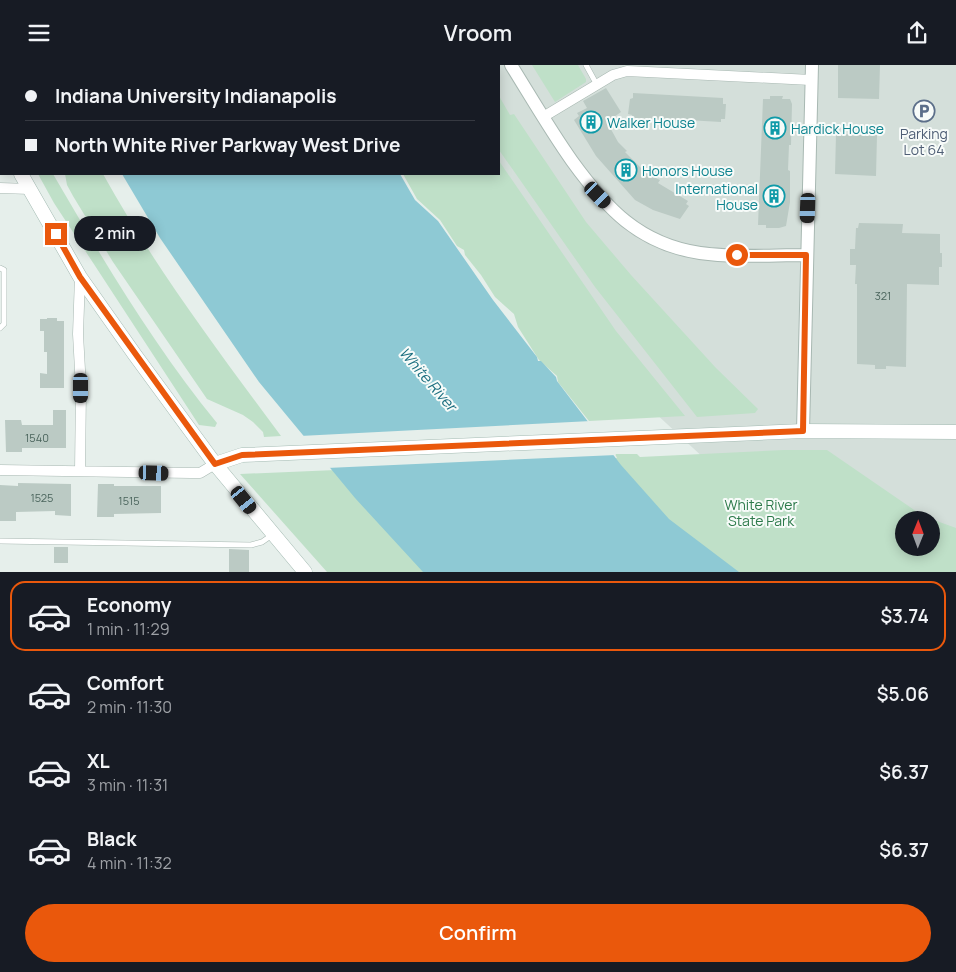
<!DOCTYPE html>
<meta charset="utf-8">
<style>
body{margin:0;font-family:Manrope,sans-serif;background:#20242c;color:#f1f3f6;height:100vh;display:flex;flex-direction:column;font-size:19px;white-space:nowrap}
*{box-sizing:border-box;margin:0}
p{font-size:16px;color:#9ea1a6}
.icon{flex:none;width:28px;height:28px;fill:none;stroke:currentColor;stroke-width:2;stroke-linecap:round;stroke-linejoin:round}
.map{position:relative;height:507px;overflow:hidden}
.panel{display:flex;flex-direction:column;background:#171b24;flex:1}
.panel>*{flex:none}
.guide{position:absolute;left:0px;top:0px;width:500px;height:110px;box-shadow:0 2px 12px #0003;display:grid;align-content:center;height:110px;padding:0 25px;background:#171b24}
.needle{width:32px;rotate:1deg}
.buttons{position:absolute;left:895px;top:446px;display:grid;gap:10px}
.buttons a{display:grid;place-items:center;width:45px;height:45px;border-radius:50%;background:#171b24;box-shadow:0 2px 12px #0003;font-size:25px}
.end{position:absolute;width:22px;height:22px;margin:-11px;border:6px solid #ea580c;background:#fff;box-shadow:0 0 0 2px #fff}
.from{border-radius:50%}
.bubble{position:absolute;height:35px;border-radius:18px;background:#171b24;box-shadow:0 2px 12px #0003;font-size:16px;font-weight:600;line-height:35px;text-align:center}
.car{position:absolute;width:15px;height:30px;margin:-15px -8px;border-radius:6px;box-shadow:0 0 4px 1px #0007;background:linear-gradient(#222 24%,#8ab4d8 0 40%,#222 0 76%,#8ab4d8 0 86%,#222 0)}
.guide b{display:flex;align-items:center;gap:18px;height:48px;font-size:19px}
.guide b+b{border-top:1px solid #363941}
.guide i{width:12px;height:12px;background:#f1f3f6}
ul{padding:9px 0 0;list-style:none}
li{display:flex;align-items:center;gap:15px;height:70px;margin:0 10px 8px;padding:0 15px;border:2px solid transparent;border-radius:15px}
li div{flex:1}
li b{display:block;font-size:19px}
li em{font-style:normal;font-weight:600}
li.current{border-color:#ea580c}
li>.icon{width:45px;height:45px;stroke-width:1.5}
.action{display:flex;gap:10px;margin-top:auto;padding:10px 25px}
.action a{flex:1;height:58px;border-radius:30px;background:#ea580c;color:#fff;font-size:20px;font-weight:600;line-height:58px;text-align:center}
header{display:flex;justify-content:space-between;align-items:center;height:65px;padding:0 25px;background:#171b24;font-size:22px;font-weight:600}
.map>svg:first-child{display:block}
.built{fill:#d4dfda;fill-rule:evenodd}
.green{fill:#bfe0c8;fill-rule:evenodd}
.water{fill:#8ec9d4}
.pier{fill:#e6efeb}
.building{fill:#bbcac4}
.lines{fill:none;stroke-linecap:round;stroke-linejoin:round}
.service-casing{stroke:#a8b8b2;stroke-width:6}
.minor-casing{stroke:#a8b8b2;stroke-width:11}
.tertiary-casing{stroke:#a8b8b2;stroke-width:14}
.secondary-casing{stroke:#a4bbb3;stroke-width:15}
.service{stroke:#fff;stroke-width:5}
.minor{stroke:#fff;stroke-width:10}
.tertiary{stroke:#fff;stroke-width:12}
.secondary{stroke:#fff;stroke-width:14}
.route{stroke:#ea580c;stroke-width:6}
.labels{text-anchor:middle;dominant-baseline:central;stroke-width:4;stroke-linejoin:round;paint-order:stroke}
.number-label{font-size:11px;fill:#4a645c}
.culture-label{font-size:14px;fill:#0d838f;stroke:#f7fbf9;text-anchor:start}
.service-label{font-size:14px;fill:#4e5e75;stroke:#f7fbf9}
.park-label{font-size:14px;fill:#2d7a4b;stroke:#f7fbf9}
.water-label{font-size:15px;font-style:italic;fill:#1c6f80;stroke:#f7fbf9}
</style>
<header><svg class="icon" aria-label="menu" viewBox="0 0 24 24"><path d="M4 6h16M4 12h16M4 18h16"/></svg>Vroom<svg class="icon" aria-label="share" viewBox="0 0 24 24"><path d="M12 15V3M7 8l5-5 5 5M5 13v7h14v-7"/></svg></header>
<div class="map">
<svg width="956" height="507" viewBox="0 0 956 507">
<rect width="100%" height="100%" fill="#e6efeb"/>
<!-- built -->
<path class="built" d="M405 0H956V507H827L586 284 499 109V1ZM904 455H931V482H904Z"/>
<!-- green -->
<path class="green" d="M532 0H578L586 14V17L555 37Z
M499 31 510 50 514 49 586 157 631 210 716 303 758 344 755 348 697 352 595 222 499 85Z
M499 96 616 266 685 351 589 356 558 317 557 311 539 295 518 262 514 249 495 232 481 210 465 190 464 185 457 181 440 155 417 134 403 109H499Z
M38 109H53C103 195 154 281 217 358L215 362 199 360 54 138Z
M65 109H103C154 201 218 286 281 371L264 372 263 367 253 357 243 350 207 334 113 197 73 131 67 120Z
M784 385H827L923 451 956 463V507H327L240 409 617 393 615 389H637L640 392ZM904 455H931V482H904Z"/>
<!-- water -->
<path class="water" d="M58 0H341L342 1H59Z
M122 109H400L415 135 438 156 493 235 537 292 538 296H541L556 312 557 316 621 400 669 454 739 507H423L355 433 259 317 160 173Z"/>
<!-- pier -->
<path class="pier" d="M591 356 616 390 327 403 300 371Z"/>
<!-- building -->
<path class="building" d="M838 0H880L879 34 838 33Z
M606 23 621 47 607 57 618 77 627 86 625 87 647 109 660 115 658 118 688 136 686 139 689 141 680 154 653 145 635 135 596 91 574 55 579 51 577 48 587 43 583 36Z
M633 28 723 33V39H726L725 54H721V57L687 55 688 58 667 57 668 55 633 53 632 50 628 49 630 34 633 33Z
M770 31H783L782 34H790L792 39 791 80H789L788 105 790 106V137L786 161 779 163H766V160H758L763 34H770Z
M836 69 877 70 876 111 835 109Z
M859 158 903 159 902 168 940 169V188H942V202H939V220L907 219 906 302 886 301V304H875V300L857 299V219H855L856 200H850V184H855L856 163H858Z
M47 253H57V256H64V323H40V308L47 309V287H44V266H40V254H47Z
M53 345H66V383H22V387H6L5 355H21L22 360H53Z
M18 418 71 419V451L55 450V446L16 447V456H0V420L18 421Z
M98 419H114V421H161V448L114 449V452H97Z
M54 482H68V498H54Z
M229 484 249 485V507H229Z"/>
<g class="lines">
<!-- service casing -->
<g class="service-casing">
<path id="service" d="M586 0 597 20
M0 203 4 205V259L0 263
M0 476 251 480 262 477 272 470"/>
</g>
<!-- minor casing -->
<g class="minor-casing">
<path id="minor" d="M543 52 613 10 627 6 811 15
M0 123 30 124
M0 405 191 408H200L215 399
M80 406 81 323 78 269 80 212"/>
</g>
<!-- tertiary casing -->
<g class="tertiary-casing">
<path id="tertiary" d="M511 0C531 32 550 65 572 96 606 143 639 179 700 188 735 193 771 190 806 190
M803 366 812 0"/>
</g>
<!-- secondary casing -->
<g class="secondary-casing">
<path id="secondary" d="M0 73 1 75
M21 109 80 212 135 290 215 399 305 507
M215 399 242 390 803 366 956 367"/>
</g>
<!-- service -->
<use href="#service" class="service"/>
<!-- minor -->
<use href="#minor" class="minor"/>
<!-- tertiary -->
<use href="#tertiary" class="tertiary"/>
<!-- secondary -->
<use href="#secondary" class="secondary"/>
</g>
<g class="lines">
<!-- route -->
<path class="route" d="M56 169 80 212 215 399 242 390 803 366 806 190H737"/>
</g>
<!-- icons -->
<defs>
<g id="parking-ring" transform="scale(1.125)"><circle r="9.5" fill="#f7fbf9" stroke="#5c6f8a" stroke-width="1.5"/><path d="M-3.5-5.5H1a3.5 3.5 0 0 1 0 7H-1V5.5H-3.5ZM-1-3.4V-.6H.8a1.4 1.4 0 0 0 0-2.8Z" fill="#5c6f8a"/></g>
<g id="building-ring" transform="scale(1.125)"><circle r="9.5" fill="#f7fbf9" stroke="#0f9aa8" stroke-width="1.5"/><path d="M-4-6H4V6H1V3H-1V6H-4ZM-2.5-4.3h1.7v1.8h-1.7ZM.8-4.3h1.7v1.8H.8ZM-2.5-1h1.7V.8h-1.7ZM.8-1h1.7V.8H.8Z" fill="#0f9aa8"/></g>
</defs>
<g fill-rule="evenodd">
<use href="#parking-ring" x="924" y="46"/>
<use href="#building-ring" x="591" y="57"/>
<use href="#building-ring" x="775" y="63"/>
<use href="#building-ring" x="626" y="105"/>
<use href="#building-ring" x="774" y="131"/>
</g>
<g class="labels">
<!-- number labels -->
<g class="number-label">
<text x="883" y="230">321</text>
<text x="37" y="372">1540</text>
<text x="42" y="432">1525</text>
<text x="129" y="435">1515</text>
</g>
<!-- culture labels -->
<g class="culture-label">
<text x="607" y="57">Walker House</text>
<text x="791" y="63">Hardick House</text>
<text x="642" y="105">Honors House</text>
<text x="758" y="123" text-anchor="end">International<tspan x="758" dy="16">House</tspan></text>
</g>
<!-- service labels -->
<g class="service-label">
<text x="924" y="68">Parking<tspan x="924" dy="16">Lot 64</tspan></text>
</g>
<!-- park labels -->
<g class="park-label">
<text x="761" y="439">White River<tspan x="761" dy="16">State Park</tspan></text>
</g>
<!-- water labels -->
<g class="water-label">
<text transform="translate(428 314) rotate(49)">White River</text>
</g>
</g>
</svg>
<div class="buttons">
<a><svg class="needle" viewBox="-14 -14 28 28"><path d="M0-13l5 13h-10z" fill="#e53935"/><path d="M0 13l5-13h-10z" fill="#9ea1a6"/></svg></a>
</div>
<i class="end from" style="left:737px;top:190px"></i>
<i class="end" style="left:56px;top:169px"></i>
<div class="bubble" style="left:74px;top:151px;width:82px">2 min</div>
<i class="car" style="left:598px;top:130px;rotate:136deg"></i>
<i class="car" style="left:808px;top:143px;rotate:182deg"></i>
<i class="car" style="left:81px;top:323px;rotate:180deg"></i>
<i class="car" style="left:154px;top:408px;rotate:92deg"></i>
<i class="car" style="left:244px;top:435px;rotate:141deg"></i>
<div class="guide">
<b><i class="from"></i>Indiana University Indianapolis</b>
<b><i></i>North White River Parkway West Drive</b>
</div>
</div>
<section class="panel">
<ul>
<li class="current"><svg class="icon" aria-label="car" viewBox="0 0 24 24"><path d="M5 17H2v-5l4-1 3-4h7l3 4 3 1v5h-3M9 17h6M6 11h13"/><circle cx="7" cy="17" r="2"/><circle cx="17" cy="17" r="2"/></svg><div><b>Economy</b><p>1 min · 11:29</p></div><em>$3.74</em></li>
<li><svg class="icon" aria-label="car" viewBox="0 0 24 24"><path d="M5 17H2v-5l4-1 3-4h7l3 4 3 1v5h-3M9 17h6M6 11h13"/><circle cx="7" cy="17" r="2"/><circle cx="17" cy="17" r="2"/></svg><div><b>Comfort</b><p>2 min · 11:30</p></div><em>$5.06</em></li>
<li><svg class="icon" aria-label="car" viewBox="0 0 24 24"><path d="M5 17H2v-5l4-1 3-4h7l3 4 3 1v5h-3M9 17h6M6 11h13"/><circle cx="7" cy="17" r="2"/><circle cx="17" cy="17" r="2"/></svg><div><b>XL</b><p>3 min · 11:31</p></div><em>$6.37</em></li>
<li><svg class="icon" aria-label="car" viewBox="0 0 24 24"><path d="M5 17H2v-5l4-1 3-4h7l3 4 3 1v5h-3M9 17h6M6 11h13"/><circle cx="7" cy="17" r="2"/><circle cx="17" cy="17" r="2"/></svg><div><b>Black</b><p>4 min · 11:32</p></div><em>$6.37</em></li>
</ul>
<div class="action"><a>Confirm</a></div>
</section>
